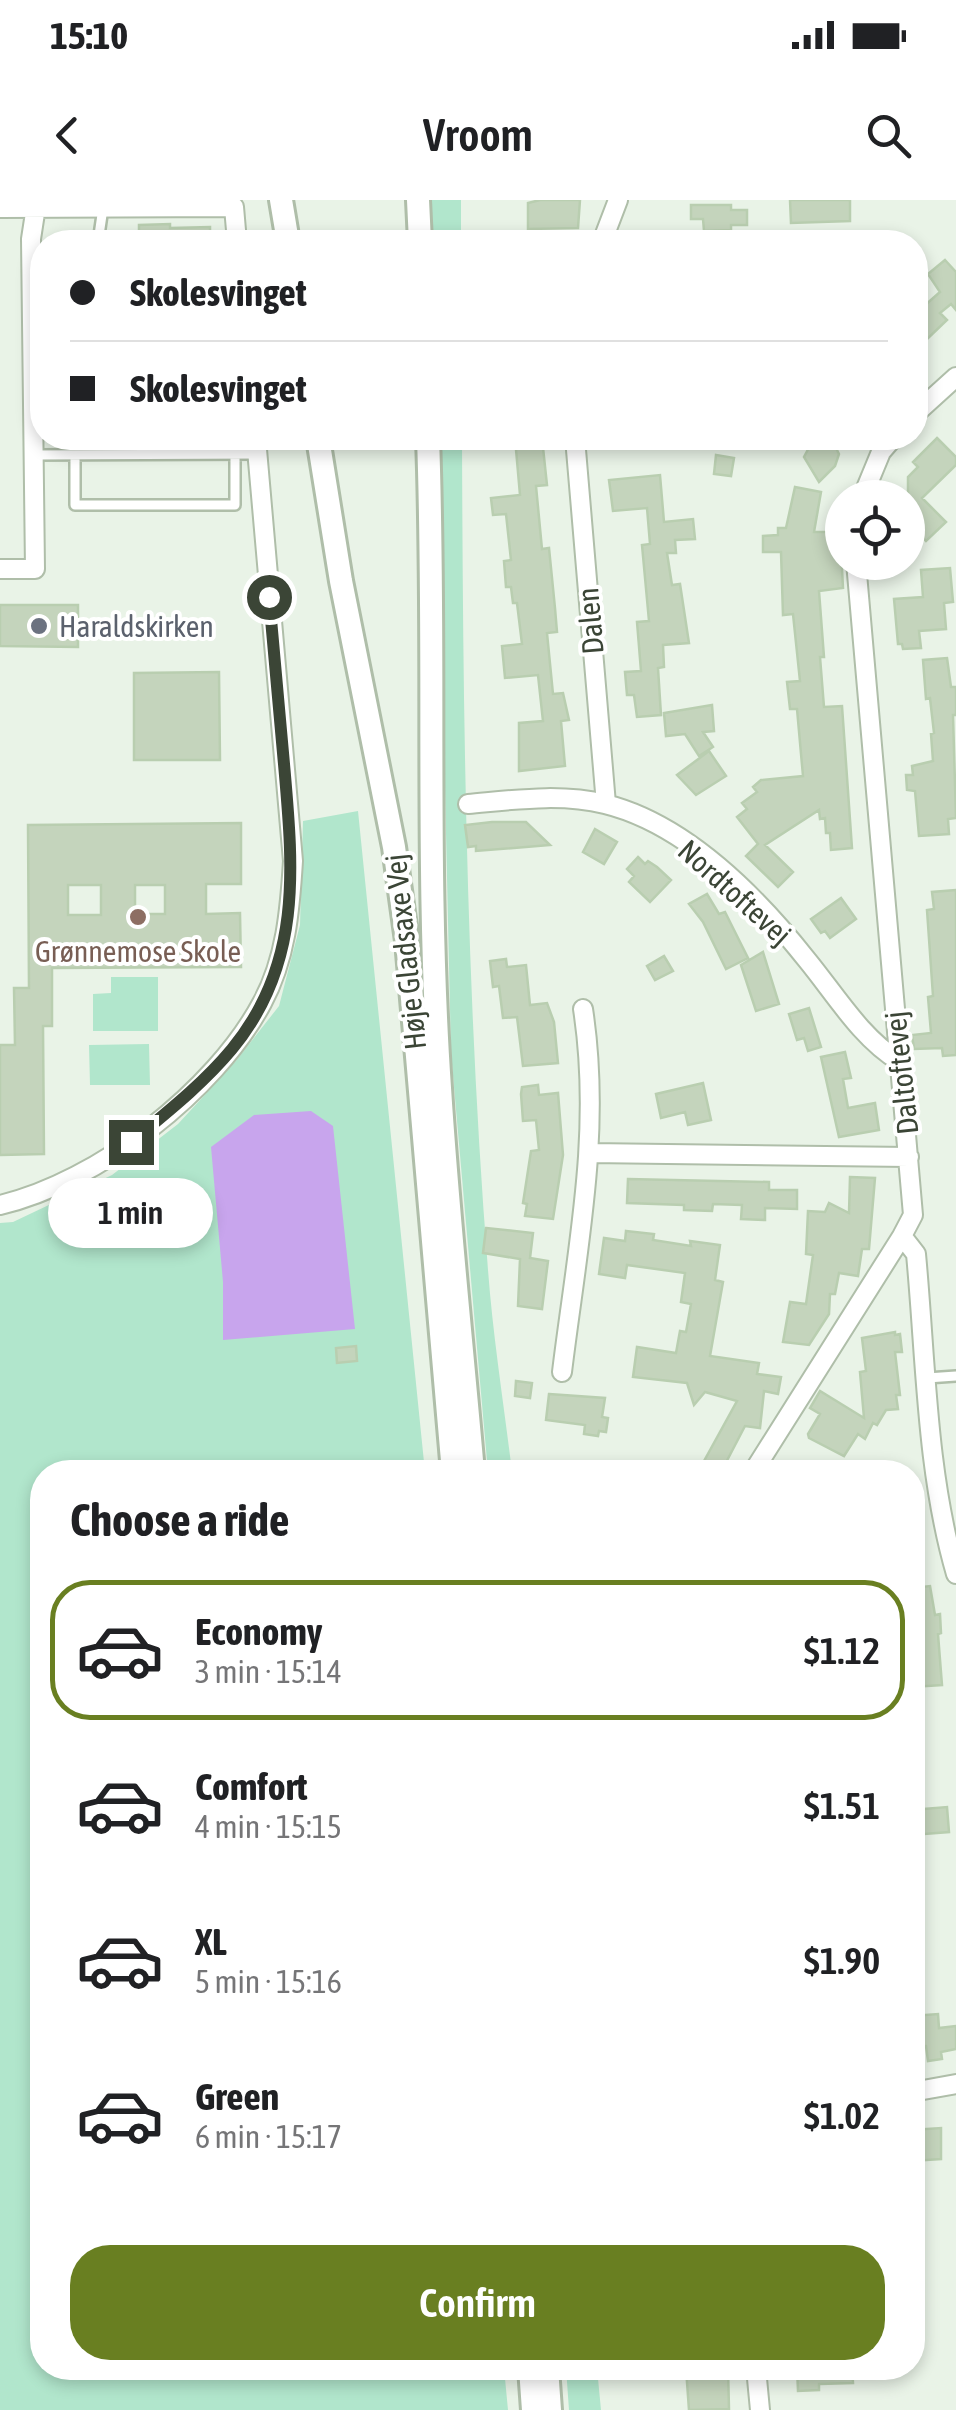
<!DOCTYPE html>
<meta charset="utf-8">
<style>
body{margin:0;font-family:"Asap Condensed",sans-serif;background:#f2f2f2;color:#202124;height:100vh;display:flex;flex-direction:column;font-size:38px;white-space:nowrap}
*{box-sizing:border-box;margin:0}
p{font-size:32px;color:#757577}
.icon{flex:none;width:55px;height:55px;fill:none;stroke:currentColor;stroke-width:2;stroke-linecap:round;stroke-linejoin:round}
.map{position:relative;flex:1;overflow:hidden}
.drawer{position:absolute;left:30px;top:1260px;width:895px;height:920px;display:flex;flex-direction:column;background:#fff;border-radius:40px;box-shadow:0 5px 15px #0003}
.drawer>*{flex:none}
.banner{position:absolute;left:30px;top:30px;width:898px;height:220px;border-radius:40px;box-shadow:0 5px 15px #0003;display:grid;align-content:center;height:220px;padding:0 40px;background:#fff}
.fabs{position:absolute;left:825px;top:280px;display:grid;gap:20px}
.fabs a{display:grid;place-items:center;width:100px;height:100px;border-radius:50%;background:#fff;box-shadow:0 5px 15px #0003;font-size:50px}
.end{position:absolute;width:45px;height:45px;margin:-22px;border:12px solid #3b4536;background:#fff;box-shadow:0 0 0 5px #fff}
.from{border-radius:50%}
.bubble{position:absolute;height:70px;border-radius:35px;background:#fff;box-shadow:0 5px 15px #0003;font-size:32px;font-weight:600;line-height:70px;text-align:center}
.banner b{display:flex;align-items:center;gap:35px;height:95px;font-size:38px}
.banner b+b{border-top:2px solid #e0e0e0}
.banner i{width:25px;height:25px;background:#202124}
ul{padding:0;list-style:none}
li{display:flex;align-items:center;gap:30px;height:140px;margin:0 20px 15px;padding:0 20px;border:5px solid transparent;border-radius:40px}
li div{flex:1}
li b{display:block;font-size:38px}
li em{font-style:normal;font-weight:600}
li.selected{border-color:#697f21}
li>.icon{width:90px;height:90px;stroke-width:1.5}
h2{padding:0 40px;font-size:45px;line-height:120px}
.cta{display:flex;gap:20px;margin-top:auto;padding:20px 40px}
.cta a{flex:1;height:115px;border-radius:40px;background:#697f21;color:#fff;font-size:40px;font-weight:600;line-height:115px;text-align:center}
.status{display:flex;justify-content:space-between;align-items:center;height:70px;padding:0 50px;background:#fff;direction:ltr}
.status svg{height:28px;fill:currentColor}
header{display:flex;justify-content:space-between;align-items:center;height:130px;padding:0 40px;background:#fff;font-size:45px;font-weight:600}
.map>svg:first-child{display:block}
.green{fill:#b1e6cc}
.water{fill:#c8a5ed}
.building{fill:#c4d4bc;stroke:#b9ceb0;stroke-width:2.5;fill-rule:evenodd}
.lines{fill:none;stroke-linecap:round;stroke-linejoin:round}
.service-casing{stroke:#afbea9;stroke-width:14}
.minor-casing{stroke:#afbea9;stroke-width:22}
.tertiary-casing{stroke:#afbea9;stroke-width:28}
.service{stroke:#fff;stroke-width:9}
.minor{stroke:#fff;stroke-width:18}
.tertiary{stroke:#fff;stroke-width:22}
.route{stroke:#3b4536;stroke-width:12}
.worship-dot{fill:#6b7280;stroke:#fff;stroke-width:4}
.education-dot{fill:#8d6e63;stroke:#fff;stroke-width:4}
.labels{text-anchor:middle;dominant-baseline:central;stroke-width:8;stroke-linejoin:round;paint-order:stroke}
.street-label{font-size:30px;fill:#3b4536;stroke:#fff}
.worship-label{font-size:30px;fill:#5b616d;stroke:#fff;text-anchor:start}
.education-label{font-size:30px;fill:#785e54;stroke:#fff}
</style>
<div class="status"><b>15:10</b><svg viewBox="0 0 49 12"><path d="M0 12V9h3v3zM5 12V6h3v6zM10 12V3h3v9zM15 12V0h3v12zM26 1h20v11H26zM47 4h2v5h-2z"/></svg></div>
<header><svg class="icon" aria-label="back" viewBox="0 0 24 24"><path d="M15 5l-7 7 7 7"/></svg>Vroom<svg class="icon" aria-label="search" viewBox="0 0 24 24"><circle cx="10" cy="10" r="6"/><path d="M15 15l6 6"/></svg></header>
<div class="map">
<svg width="956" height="2210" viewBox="0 0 956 2210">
<rect width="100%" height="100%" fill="#e9f3e7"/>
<!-- green -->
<path class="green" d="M431 0H461V42H432Z
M437 238H462C463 515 466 793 488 1070 493 1137 504 1205 512 1272H488L451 853Z
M358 611 425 1272H42V2168H504L508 2210H0V1023L13 1022 112 975 178 924 235 862 279 806 300 725 303 621Z
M111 777H158V831H93V794L111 793Z
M149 844 150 885H90L89 845Z
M566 2168H597L601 2210H569Z"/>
<!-- water -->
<path class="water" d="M311 911 333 926 355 1129 223 1140V1082L211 947 254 915Z"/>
<!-- building -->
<path class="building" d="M540 0H580L578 28 528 29V3Z
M790 0H850V21L791 23Z
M691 5H731V10H747V25H731V30L704 31 703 19H691Z
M170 24V28L210 27V42H139V25Z
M945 60 956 72V110L951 104 940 113 947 120 923 143 915 134V114L940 92 928 74Z
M515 238H542L547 285 536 286 542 349 549 348 555 408 557 432 547 433 553 494 563 493 569 520 561 521 565 566 519 571V523L543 521 538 475 505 478 502 446 522 444 517 403H513L511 387H506L504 361 511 360 506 314 493 315 491 298 520 295Z
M937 238 956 257V265L922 298 946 322 926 341 908 321V277L918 267 913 262Z
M823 239 834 244 839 254 835 266 819 282 804 257 812 242Z
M716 255 734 258 731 276 714 274Z
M660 275 664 322 693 319 695 339 675 340 676 353H667L672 385 680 384 689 443 663 445 664 467 658 468 661 515 637 517 634 495H627L625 472 641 471 637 422 649 421 642 345 650 344 647 308 613 311 609 280Z
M795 287 821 292 814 332H840L843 388 819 391 824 457H820L824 507 842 506 852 648 831 650 830 633H826L825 618 820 619 819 610 765 645 793 672 778 687 746 656 758 644 737 617 747 609 742 603 757 592 753 587 761 580 803 576 797 509H790L787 482 800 481 793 414 783 415 781 352H763V336L778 335V328H786Z
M950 368 953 402 944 403 946 429 919 431 921 448 903 449 902 444H898L894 399 923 397 921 370Z
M0 405H78V447L0 446Z
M947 458 951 487H956V515H953L956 618 948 619 949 634 919 636 915 591 907 590 906 575H913L912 566 933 561 931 534 934 533 930 498 926 499 923 460Z
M219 472 220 560H134V473Z
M712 505 714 531 703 532 713 547 699 556 685 534 666 536 664 513Z
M709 551 726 576 696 595 677 575Z
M492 622H526L550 645 476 651V646L468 647 465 625Z
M241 623V684H206V714L240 713 241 767 52 768V826H43L44 954 0 955V845H15L14 788H29L28 625ZM68 685H101V715H68ZM135 685H165V714H135Z
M595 629 617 642 604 664 583 652Z
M638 657 645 664 648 661 657 667 671 680 650 702 629 682 634 676 627 669Z
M956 690V855L943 856 942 848 914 849 912 835 931 833 928 797 933 796 927 710 934 709 932 692Z
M707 694 719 714 725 712 748 758 726 769 703 722 689 704Z
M841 698 856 719 830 738 825 731 821 733 811 719Z
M763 752 779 804 756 811 741 765Z
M664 756 673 771 655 780 647 766Z
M506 759 507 767 526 765 530 805 547 803 554 822 558 863 523 866 517 817 503 818 499 786 493 787 490 761Z
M809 808 821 847 808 851 804 838 797 840 789 814Z
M845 852 851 878 843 879 848 908 875 903 879 930 839 937 821 857Z
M703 883 711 920 688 925 685 912 661 918 656 894Z
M538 885 539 895 558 893 563 955 553 1019 525 1016 527 1004 523 1003 531 951 539 950 536 920 523 921 521 894 522 887Z
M850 977 875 978 869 1049H862L858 1076 839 1073 835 1094H830L829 1114 809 1145 783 1142 790 1102 806 1104 813 1055 806 1054 808 1011 825 1012 829 1003 849 1013Z
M628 979 769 982V990H797V1009L765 1008V1020L741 1019 742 1005 713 1004 712 1011 684 1010V1005L627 1003Z
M486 1028 533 1033 530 1058 548 1061 542 1109 518 1106 520 1059 483 1053Z
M626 1031 654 1034 653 1040 691 1046 690 1041 720 1045 715 1080 723 1082 710 1156 759 1163 757 1174 781 1177 778 1194 764 1191 760 1228 745 1226 721 1272H698L737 1201 705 1192 694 1205 687 1183 633 1177 637 1147 676 1153 680 1131 686 1132 691 1104 681 1102 685 1073 627 1065 625 1078 599 1074 604 1038 625 1041Z
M895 1132V1135L900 1134 902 1152H895L900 1195H896L898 1209 886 1210 877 1225 873 1223 865 1239 858 1234 844 1256 809 1238 808 1234 820 1214 810 1208 820 1191 864 1218 860 1172 866 1171 862 1138Z
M356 1146 357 1161 337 1163 336 1148Z
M516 1181 532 1183 530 1198 515 1196Z
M549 1194 605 1198 602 1217 608 1218 606 1232 599 1231 598 1236 584 1234 585 1225 546 1220Z
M930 1386 935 1415 940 1414 941 1433 938 1434 942 1485 912 1487V1471H918L916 1448H923L921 1421H912V1388Z
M947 1607 949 1632 912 1635V1610Z
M938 1814 939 1828 956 1826V1849L941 1852 942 1859 928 1861 926 1846 912 1847V1816Z
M941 1928V1959L912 1961V1930Z
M686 2168H728L729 2209 689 2210Z
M797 2168H852L853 2183 819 2184V2190L798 2191Z"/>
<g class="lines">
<!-- service casing -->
<g class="service-casing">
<path id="service" d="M98 42 103 8
M33 255 257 254
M75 255V305H235V254
M927 1178 956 1176"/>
</g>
<!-- minor casing -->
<g class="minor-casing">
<path id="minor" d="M0 8 234 7 237 42
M602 42 618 0
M915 214 956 177
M575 238 606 604
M862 298 881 252 893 238
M856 362 913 1015 902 1036 916 1054C926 1160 926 1271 956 1374
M0 369H35L31 39 37 0
M468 604C513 600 560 593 605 604 686 624 757 697 807 760 835 794 861 838 899 861
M590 953 909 957
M0 1005C98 982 215 891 262 803 286 759 290 710 293 661L256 238
M562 1172C577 1049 602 932 583 809
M753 1272 902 1036
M912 1892 956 1884
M756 2168 760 2210"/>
</g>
<!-- tertiary casing -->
<g class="tertiary-casing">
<path id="tertiary" d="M281 0 288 42
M418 0 420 42
M318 238 341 381 394 647 407 741 453 1272
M428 238C436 454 425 671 440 888 448 1016 462 1144 473 1272
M530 2168 533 2210
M547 2168 550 2210"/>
</g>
<!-- service -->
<use href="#service" class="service"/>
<!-- minor -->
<use href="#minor" class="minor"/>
<!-- tertiary -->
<use href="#tertiary" class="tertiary"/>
</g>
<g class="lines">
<!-- route -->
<path class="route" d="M131 942C166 913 203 884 232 849 303 763 293 667 284 564 279 508 274 453 269 397"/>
</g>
<!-- markers -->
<circle class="worship-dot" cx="39" cy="426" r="10"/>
<circle class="education-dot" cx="138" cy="717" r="10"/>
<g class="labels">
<!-- street labels -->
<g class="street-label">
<text transform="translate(590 421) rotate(-95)">Dalen</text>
<text transform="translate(735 692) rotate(42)">Nordtoftevej</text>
<text transform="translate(405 752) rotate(-96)">Høje Gladsaxe Vej</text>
<text transform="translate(901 873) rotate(-96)">Daltoftevej</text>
</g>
<!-- worship labels -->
<g class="worship-label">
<text x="59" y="426">Haraldskirken</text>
</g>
<!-- education labels -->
<g class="education-label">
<text x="138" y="751">Grønnemose Skole</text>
</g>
</g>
</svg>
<div class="fabs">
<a><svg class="icon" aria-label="locate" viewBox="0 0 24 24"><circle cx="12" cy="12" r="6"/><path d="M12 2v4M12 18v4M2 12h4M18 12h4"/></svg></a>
</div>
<i class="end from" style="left:269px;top:397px"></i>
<i class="end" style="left:131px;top:942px"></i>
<div class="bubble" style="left:48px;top:978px;width:165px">1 min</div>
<div class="banner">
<b><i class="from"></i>Skolesvinget</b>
<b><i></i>Skolesvinget</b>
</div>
<section class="drawer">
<h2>Choose a ride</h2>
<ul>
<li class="selected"><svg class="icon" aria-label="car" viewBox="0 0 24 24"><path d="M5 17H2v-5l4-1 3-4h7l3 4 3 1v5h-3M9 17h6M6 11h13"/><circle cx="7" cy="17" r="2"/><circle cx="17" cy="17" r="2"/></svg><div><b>Economy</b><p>3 min · 15:14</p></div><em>$1.12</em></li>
<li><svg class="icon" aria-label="car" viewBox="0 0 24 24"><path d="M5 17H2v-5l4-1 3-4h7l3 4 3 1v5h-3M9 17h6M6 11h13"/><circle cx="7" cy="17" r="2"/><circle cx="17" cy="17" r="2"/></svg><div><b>Comfort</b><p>4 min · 15:15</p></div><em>$1.51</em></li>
<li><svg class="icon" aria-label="car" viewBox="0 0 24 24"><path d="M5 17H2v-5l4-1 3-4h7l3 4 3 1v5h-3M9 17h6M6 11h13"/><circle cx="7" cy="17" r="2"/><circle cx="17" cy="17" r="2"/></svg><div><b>XL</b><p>5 min · 15:16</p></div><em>$1.90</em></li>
<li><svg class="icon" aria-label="car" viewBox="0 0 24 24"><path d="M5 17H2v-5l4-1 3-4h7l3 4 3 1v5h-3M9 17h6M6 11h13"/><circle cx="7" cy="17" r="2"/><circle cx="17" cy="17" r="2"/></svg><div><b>Green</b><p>6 min · 15:17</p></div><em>$1.02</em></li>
</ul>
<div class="cta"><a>Confirm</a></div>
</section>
</div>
